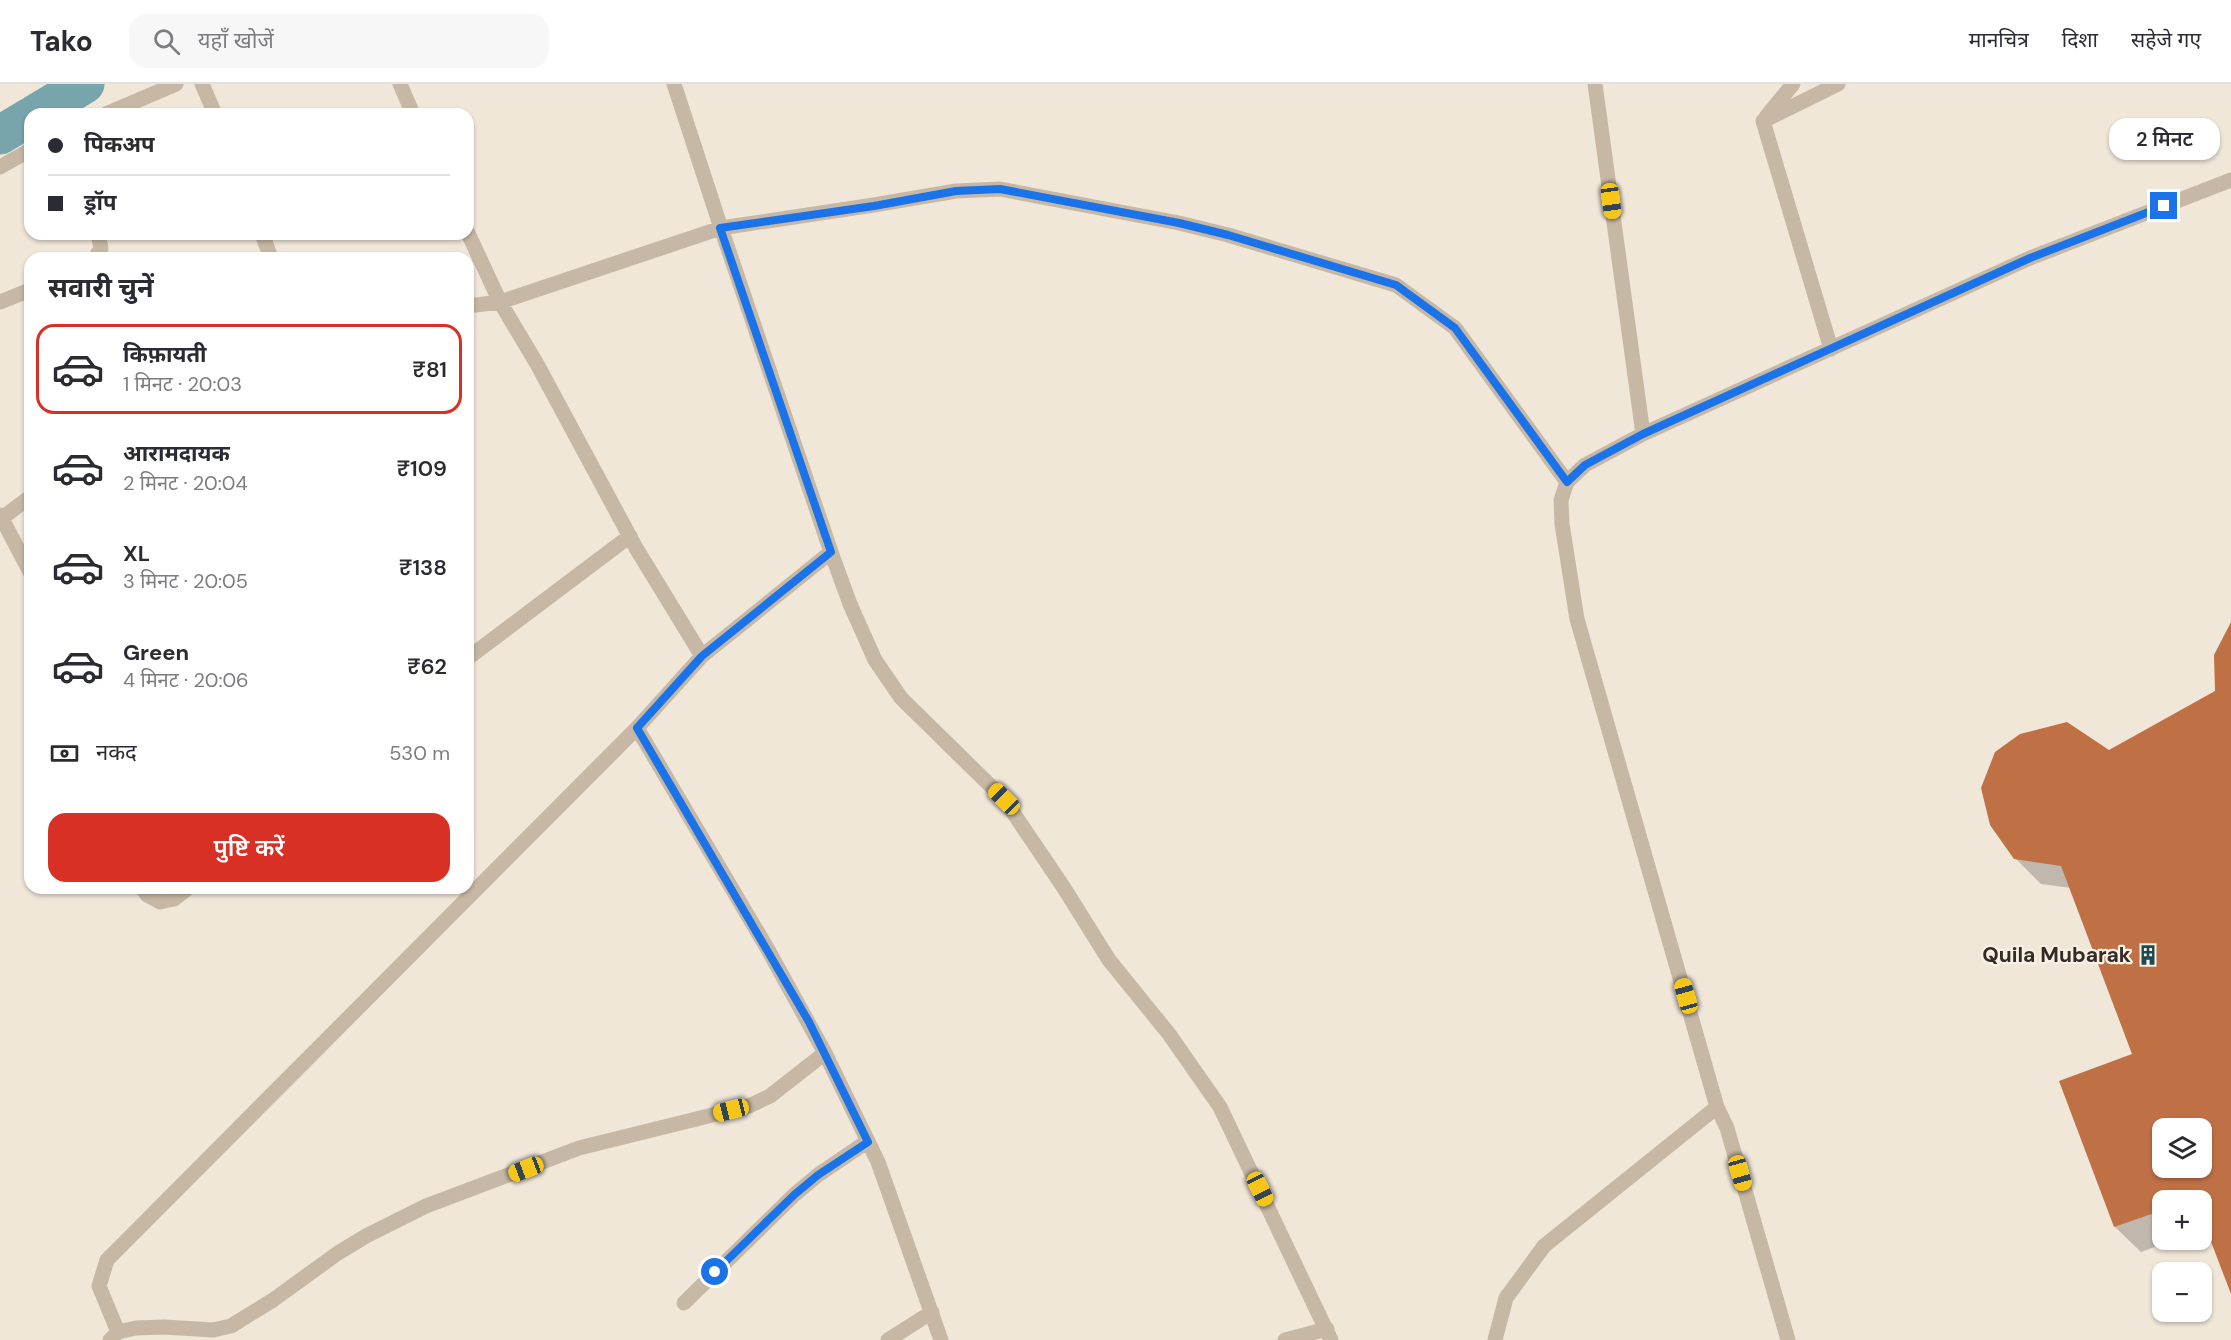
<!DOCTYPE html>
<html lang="hi">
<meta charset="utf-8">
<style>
body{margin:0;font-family:"DM Sans","Noto Sans Devanagari",sans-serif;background:#f7f7f7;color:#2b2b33;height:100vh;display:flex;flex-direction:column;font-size:22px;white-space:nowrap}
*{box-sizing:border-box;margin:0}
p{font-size:20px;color:#7c7c81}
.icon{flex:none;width:33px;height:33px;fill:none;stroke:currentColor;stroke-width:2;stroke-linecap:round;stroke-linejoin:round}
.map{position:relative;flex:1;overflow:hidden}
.sheet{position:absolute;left:24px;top:168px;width:450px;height:642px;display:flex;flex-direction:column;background:#fff;border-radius:18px;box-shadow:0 2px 4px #0004}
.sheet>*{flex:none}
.banner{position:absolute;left:24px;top:24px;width:450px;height:132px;border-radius:18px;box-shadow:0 2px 4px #0004;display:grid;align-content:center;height:132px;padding:0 24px;background:#fff}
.buttons{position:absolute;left:2152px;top:1034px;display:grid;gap:12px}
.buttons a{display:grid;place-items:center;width:60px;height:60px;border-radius:12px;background:#fff;box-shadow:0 2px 4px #0004;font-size:30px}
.end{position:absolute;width:27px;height:27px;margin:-14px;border:8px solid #1a73e8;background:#fff;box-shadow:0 0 0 3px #fff}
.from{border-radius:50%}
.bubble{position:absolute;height:42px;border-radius:18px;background:#fff;box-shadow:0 2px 4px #0004;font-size:20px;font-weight:600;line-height:42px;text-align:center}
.car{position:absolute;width:18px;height:36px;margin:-18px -9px;border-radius:8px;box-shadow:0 0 4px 2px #0007;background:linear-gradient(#f5c518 24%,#345 0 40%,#f5c518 0 76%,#345 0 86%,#f5c518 0)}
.banner b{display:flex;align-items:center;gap:21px;height:57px;font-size:22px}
.banner b+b{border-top:2px solid #e1e1e2}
.banner i{width:15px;height:15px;background:#2b2b33}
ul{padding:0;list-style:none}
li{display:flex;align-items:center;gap:18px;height:90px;margin:0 12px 9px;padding:0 12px;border:3px solid transparent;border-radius:18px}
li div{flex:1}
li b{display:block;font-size:22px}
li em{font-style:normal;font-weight:600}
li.selected{border-color:#d93025}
li>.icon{width:54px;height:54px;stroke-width:1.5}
h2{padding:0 24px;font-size:27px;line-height:72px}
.pay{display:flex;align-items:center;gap:15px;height:66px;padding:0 24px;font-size:22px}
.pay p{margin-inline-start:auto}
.action{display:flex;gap:12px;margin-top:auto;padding:12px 24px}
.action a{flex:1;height:69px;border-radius:18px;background:#d93025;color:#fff;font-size:24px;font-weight:600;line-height:69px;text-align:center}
header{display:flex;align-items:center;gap:36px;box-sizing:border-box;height:84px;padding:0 30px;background:#fff;border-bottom:2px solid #e1e1e2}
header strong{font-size:28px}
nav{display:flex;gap:33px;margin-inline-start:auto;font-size:21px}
.search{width:420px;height:54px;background:#f7f7f7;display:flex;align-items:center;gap:15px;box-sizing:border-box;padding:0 21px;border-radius:18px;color:#7c7c81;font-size:22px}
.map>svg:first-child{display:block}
.shadow{fill:#0003;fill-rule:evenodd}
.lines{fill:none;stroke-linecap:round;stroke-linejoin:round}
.canal{stroke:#78a4ab;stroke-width:39}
.building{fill:#c07045;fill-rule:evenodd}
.minor{stroke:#c7b8a5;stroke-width:15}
.route{stroke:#1a73e8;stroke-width:8}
.labels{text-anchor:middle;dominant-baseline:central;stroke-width:4.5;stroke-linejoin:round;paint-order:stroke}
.poi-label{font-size:21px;font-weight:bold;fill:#332b26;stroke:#f8f1e4;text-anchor:end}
</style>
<header>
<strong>Tako</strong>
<div class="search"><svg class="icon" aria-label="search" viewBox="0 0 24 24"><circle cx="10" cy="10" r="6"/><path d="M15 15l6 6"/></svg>यहाँ खोजें</div>
<nav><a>मानचित्र</a><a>दिशा</a><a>सहेजे गए</a></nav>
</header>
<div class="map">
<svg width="2231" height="1256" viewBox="0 0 2231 1256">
<rect width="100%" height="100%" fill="#f0e7d8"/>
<!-- shadow -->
<path class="shadow" d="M2231 541V1207L2207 1144 2202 1146V1116H2163V1155H2176L2141 1168 2115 1143 2061 998 2134 971 2071 804 2041 800 2015 774 2109 667 2217 608ZM2163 1044H2202V1083H2163Z"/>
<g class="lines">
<!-- canal -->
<path class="canal" d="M35 30 85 0
M0 51 30 33"/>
</g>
<!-- building -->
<path class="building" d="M2231 538V1210L2202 1134V1116H2195V1114L2189 1116H2163V1126L2114 1143 2059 997 2132 970 2061 782 2014 775 1990 741 1981 704 1995 668 2020 650 2067 638 2109 666 2215 607 2214 571ZM2163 1044H2202V1083H2163Z"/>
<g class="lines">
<!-- minor -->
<path class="minor" d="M202 0 215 30
M400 0 413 30
M674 0 721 144 874 121 956 107 1000 105 1179 139 1228 151 1396 201 1455 244 1567 398
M1595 0 1643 350
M106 30 176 0
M1766 33 1793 0
M0 83 30 66
M468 149 500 218 537 280 636 464 702 572
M262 150 271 174
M95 174 101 164 98 150
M0 218 30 206
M468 222 500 218 721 144 831 468 850 520 875 576 901 614 1004 715 1064 804 1109 876 1169 950 1220 1023 1331 1256
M1831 265 1763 37 1838 0
M0 431 30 488
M2 434 30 413
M468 574 630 452
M637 644 767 864 825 969 878 1078 941 1256
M142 804 147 811 160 818 174 815 188 804
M1717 1023 1727 1044 1788 1256
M684 1219 794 1111 818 1091 868 1057
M118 1248 99 1202 107 1176 637 644 702 572 831 468
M110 1256 118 1248 136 1244 164 1243 213 1246 231 1242 273 1216 338 1169 366 1152 426 1122 579 1064 749 1022 770 1012 825 969
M888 1256 932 1228
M1285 1256 1327 1245
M1495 1256 1506 1214 1544 1162 1717 1023 1577 535 1562 440 1561 416 1567 398 1585 381 1643 350 2030 174 2231 96"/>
</g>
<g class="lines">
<!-- route -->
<path class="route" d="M715 1188 794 1111 818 1091 868 1058 809 938 637 644 702 572 831 468 720 144 874 122 956 107 1000 105 1179 139 1228 151 1396 201 1455 244 1567 398 1585 381 1643 350 2030 174 2164 122"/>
</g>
<!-- icons -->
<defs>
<g id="building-bare" transform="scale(1.62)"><path d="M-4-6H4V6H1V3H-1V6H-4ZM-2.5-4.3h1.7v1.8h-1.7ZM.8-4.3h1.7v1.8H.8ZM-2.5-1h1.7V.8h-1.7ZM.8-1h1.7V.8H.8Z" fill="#1e4952" stroke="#f8f1e4" stroke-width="2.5" paint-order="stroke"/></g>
</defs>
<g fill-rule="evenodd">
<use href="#building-bare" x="2148" y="871"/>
</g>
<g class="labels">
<!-- poi labels -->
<g class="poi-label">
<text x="2131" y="871">Quila Mubarak</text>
</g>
</g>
</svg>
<div class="buttons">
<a><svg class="icon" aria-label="layers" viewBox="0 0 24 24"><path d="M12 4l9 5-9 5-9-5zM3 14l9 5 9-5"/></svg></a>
<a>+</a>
<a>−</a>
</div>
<i class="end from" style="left:715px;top:1188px"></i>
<i class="end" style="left:2164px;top:122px"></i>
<div class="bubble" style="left:2109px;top:34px;width:111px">2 मिनट</div>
<i class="car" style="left:1611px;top:117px;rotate:172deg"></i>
<i class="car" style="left:1004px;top:715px;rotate:315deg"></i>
<i class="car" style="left:1686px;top:912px;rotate:344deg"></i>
<i class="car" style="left:731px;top:1026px;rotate:256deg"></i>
<i class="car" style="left:526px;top:1085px;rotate:249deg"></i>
<i class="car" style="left:1740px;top:1089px;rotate:164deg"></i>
<i class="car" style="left:1260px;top:1105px;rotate:154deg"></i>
<div class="banner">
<b><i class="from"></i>पिकअप</b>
<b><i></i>ड्रॉप</b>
</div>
<section class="sheet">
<h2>सवारी चुनें</h2>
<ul>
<li class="selected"><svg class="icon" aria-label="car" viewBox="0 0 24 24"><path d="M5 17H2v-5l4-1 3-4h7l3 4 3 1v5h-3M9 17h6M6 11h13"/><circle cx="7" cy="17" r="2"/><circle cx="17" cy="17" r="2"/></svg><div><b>किफ़ायती</b><p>1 मिनट · 20:03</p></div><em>₹81</em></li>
<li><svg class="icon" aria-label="car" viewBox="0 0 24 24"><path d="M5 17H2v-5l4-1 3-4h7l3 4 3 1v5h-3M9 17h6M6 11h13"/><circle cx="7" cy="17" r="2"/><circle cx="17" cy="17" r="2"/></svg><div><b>आरामदायक</b><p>2 मिनट · 20:04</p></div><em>₹109</em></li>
<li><svg class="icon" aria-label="car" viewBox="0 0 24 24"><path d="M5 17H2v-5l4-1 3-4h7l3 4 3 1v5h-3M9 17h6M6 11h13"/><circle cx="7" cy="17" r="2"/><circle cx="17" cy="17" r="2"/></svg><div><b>XL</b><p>3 मिनट · 20:05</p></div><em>₹138</em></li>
<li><svg class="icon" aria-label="car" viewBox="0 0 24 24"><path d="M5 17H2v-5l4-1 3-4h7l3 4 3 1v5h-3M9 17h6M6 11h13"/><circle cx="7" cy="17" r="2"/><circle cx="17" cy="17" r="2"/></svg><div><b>Green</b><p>4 मिनट · 20:06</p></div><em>₹62</em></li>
</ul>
<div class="pay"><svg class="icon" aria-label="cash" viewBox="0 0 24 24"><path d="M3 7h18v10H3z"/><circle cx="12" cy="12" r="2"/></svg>नकद<p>530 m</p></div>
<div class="action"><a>पुष्टि करें</a></div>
</section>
</div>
